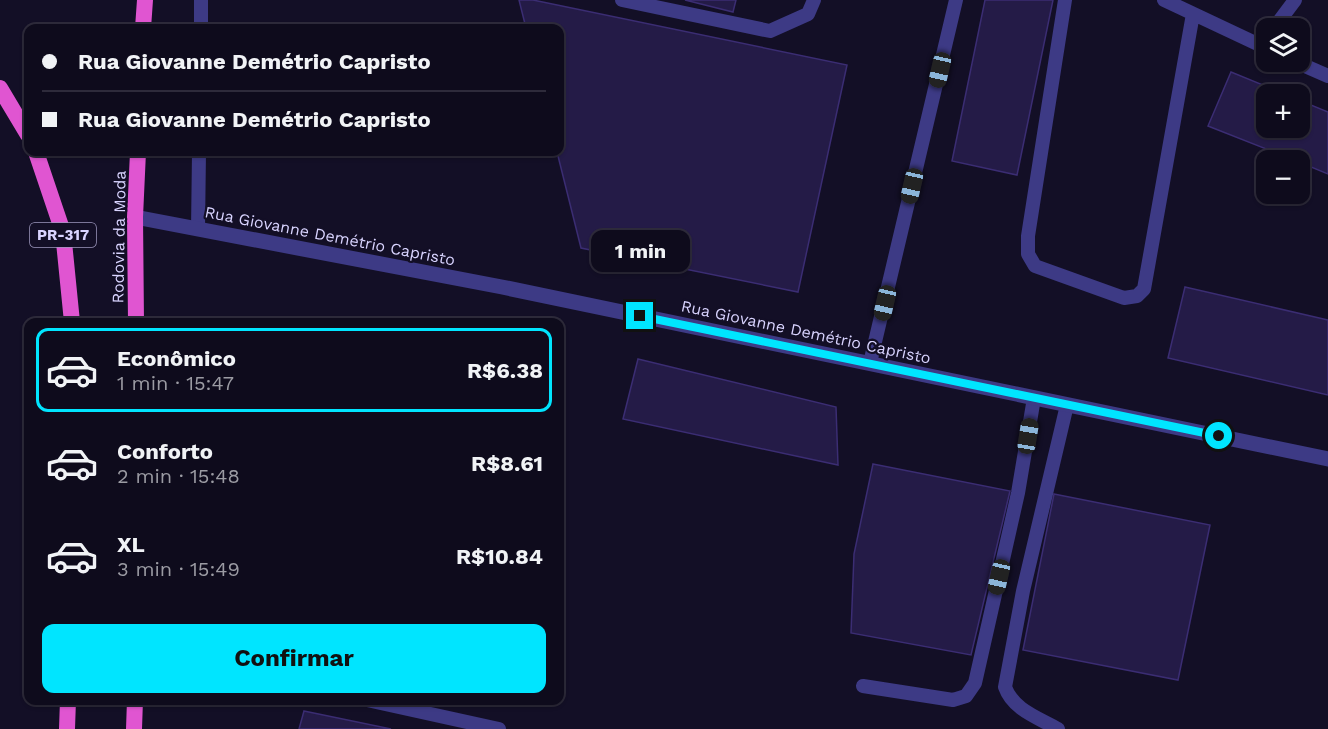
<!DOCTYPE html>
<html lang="pt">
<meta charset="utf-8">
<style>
body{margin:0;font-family:"Work Sans",sans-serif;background:#1c1929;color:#f1f3f6;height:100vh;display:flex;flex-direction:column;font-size:22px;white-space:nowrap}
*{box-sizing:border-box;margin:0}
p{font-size:20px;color:#9b9ba3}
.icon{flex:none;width:33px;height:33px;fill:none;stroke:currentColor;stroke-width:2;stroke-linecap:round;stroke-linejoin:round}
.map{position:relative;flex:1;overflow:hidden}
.drawer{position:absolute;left:24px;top:318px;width:540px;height:387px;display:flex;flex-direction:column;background:#0e0b1c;border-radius:12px;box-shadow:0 2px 4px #0004,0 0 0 2px #2e2b3b}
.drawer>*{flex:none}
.banner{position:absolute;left:24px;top:24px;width:540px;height:132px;border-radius:12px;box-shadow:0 2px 4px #0004,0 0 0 2px #2e2b3b;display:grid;align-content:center;height:132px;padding:0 18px;background:#0e0b1c}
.tools{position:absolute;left:1256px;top:18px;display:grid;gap:12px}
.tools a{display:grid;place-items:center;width:54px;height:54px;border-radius:12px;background:#0e0b1c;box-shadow:0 2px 4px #0004,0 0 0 2px #2e2b3b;font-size:30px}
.end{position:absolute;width:27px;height:27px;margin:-14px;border:8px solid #00e5ff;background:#111;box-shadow:0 0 0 3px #111}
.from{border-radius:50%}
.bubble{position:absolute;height:42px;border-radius:12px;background:#0e0b1c;box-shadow:0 2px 4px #0004,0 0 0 2px #2e2b3b;font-size:20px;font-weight:700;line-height:42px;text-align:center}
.car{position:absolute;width:18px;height:36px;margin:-18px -9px;border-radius:8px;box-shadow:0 0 4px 2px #0007;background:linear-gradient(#222 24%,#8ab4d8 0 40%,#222 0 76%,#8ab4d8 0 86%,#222 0)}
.banner b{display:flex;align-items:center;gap:21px;height:57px;font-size:22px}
.banner b+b{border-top:2px solid #2e2b3b}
.banner i{width:15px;height:15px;background:#f1f3f6}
ul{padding:10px 0 0;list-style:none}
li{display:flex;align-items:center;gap:18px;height:84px;margin:0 12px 9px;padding:0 6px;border:3px solid transparent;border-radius:12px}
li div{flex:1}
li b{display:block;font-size:22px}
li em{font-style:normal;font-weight:700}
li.on{border-color:#00e5ff}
li>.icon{width:54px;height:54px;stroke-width:1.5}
.cta{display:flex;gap:12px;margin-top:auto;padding:12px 18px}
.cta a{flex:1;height:69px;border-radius:12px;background:#00e5ff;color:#111;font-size:24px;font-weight:700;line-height:69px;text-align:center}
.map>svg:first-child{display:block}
.building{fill:#241b47;stroke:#3b2d73;stroke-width:1.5}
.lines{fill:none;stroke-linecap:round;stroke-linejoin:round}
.service{stroke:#3d3a85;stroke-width:14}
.minor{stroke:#3d3a85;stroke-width:15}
.trunk{stroke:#e055d1;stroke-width:16}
.route{stroke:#00e5ff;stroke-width:8}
.labels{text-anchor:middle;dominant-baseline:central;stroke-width:4.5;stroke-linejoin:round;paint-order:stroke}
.shield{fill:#130f26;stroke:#9e99be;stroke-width:1.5}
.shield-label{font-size:15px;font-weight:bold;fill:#d9d4ff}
.street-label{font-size:16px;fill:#d9d4ff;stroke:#130f26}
</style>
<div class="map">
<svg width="1328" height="729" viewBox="0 0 1328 729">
<rect width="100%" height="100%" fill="#130f26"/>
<!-- building -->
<path class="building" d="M519 0H533L847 65 798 292 581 248 557 152H560V28H526Z
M685 0H736L733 12Z
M985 0H1053L1017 175 952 161Z
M1231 72 1285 94H1266V128H1299V100L1328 112V174L1299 162V160H1294L1208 126Z
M1185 287 1328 320V395L1168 358Z
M638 359 836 407 838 465 623 419Z
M873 464 1010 491 971 655 851 633 854 554Z
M1054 494 1210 525 1178 680 1023 650Z
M304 711 391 729H299Z"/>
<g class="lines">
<!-- service -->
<path class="service" d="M622 0 770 31 808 14 814 0
M1065 0 1028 236V254L1035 266 1124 298 1137 296 1144 289 1193 14
M1164 0 1266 48
M201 28V0
M1274 28 1295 0
M1296 62 1328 76
M198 229 199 152
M870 363 956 0
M863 686 953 700 966 696 975 683 1018 493 1034 398
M367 700 499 729
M1058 729C1039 718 1013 710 1005 687L1023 591 1067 405"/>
<!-- minor -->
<path class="minor" d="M135 217 502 287 1328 459"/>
<!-- trunk -->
<path class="trunk" d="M143 28 145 0
M0 88 28 135
M36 152 63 232 72 322
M136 322 135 217 138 152
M67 729 68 700
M134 729 135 700"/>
</g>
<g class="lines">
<!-- route -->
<path class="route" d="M640 316 1219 436"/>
</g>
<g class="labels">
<!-- shield labels -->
<rect class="shield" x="30" y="223" width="66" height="24" rx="4.5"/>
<g class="shield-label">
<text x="63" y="235">PR-317</text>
</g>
<!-- street labels -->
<g class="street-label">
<text transform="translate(330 236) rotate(11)">Rua Giovanne Demétrio Capristo</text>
<text transform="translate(119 237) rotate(-89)">Rodovia da Moda</text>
<text transform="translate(806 332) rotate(12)">Rua Giovanne Demétrio Capristo</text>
</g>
</g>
</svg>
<div class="tools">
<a><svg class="icon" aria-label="layers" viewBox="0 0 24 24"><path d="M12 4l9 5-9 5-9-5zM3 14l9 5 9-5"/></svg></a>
<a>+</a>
<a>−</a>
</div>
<i class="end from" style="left:1219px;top:436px"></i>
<i class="end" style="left:640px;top:316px"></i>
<div class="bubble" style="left:591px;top:230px;width:99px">1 min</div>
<i class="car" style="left:940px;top:70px;rotate:193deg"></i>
<i class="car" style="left:912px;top:186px;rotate:193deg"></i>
<i class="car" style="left:885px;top:303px;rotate:193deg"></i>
<i class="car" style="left:1028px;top:436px;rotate:9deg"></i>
<i class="car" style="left:999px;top:577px;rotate:193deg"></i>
<div class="banner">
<b><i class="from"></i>Rua Giovanne Demétrio Capristo</b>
<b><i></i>Rua Giovanne Demétrio Capristo</b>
</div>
<section class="drawer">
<ul>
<li class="on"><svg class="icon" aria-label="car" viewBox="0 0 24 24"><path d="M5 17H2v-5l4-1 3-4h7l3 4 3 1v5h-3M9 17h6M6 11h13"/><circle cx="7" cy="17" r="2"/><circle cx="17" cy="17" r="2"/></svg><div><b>Econômico</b><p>1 min · 15:47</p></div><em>R$6.38</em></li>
<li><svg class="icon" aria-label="car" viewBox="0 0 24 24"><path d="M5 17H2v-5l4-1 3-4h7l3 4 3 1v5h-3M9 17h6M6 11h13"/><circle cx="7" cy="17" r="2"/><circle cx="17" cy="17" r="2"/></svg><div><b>Conforto</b><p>2 min · 15:48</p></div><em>R$8.61</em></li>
<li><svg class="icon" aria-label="car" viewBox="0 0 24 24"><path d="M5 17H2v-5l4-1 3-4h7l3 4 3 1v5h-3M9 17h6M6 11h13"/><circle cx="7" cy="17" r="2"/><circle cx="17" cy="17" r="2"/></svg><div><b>XL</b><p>3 min · 15:49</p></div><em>R$10.84</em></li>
</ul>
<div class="cta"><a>Confirmar</a></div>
</section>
</div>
